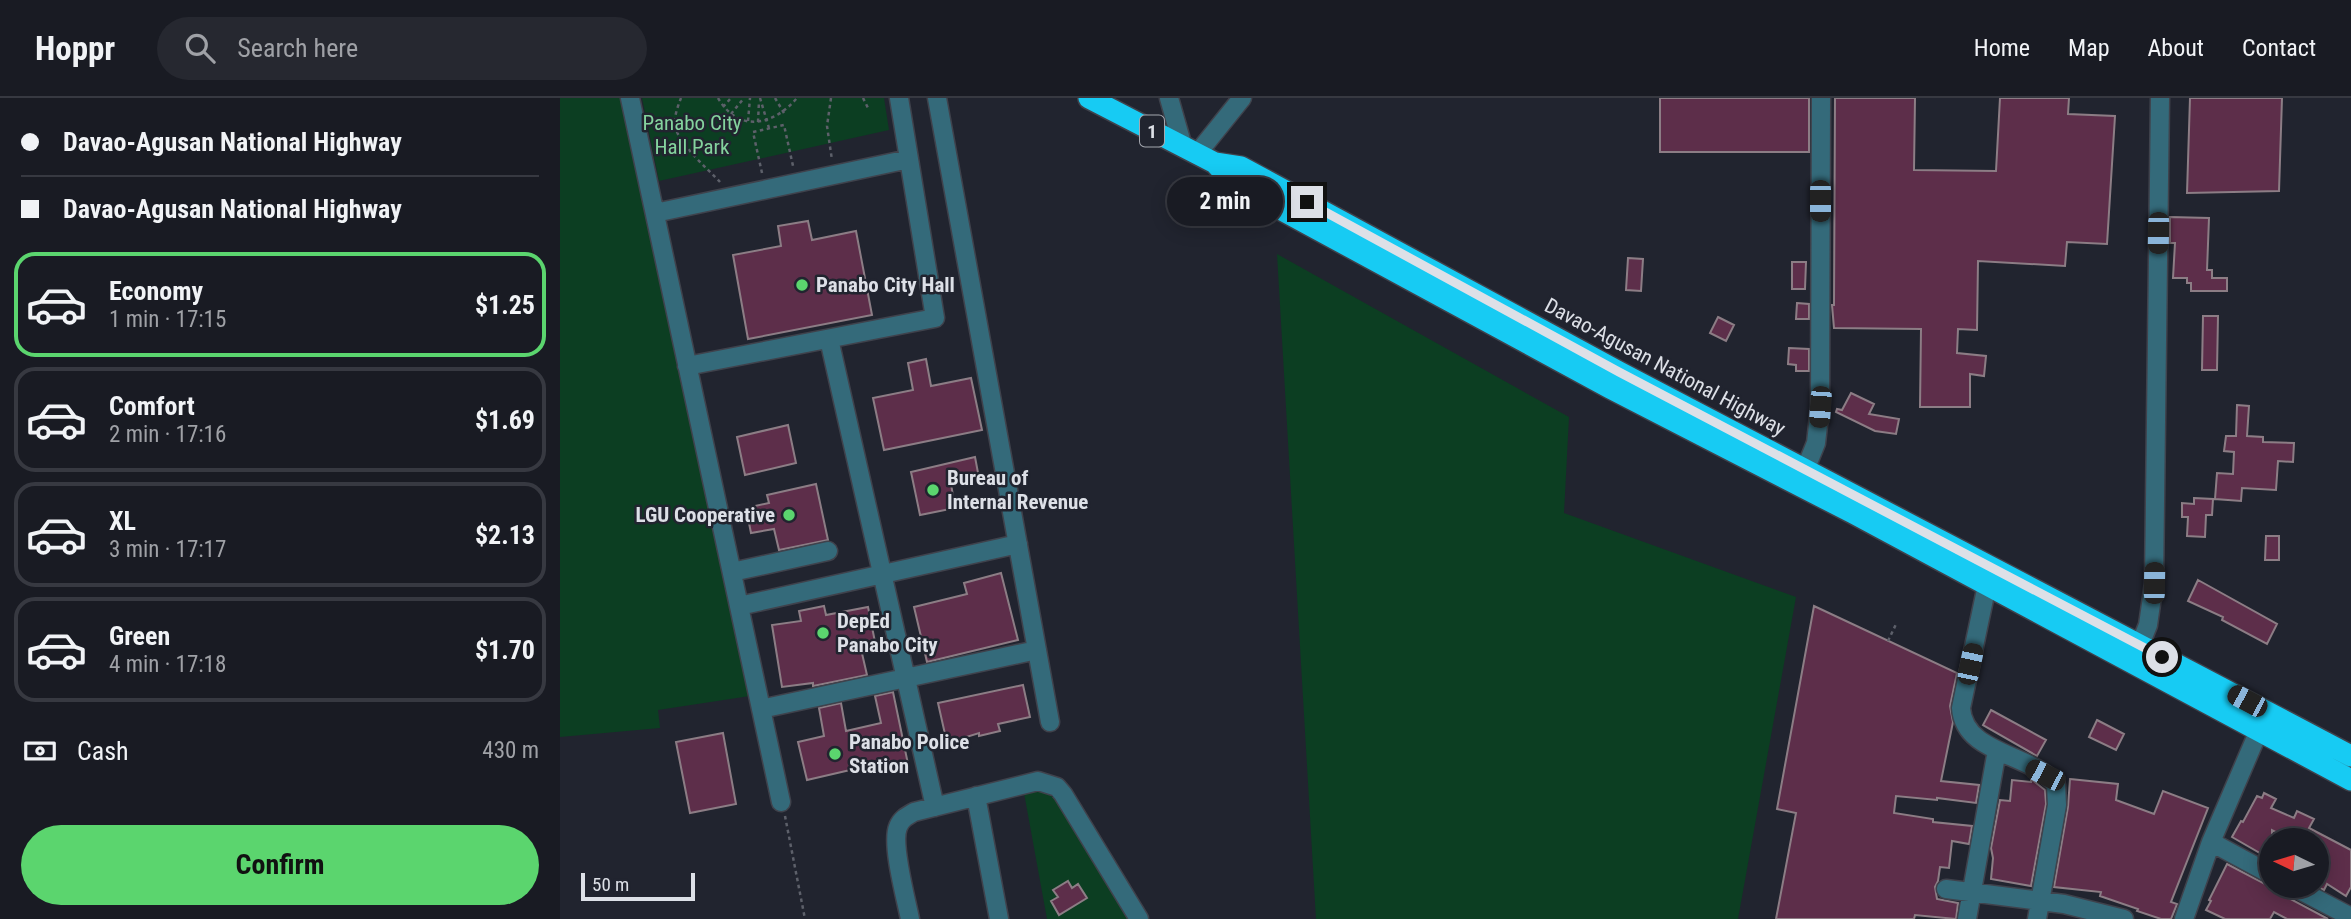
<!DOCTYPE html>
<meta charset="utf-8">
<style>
body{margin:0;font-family:"Roboto Condensed",sans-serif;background:#262830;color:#f1f3f6;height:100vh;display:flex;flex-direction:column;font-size:26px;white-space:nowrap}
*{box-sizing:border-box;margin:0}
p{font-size:23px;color:#9fa1a6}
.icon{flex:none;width:38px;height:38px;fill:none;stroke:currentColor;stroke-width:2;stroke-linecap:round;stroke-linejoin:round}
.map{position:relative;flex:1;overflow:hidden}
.side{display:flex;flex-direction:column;background:#191b23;width:560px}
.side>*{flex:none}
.top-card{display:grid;align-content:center;height:154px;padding:0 21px;background:#191b23}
.needle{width:46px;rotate:275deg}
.buttons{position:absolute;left:1699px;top:730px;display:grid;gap:14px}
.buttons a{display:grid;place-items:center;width:70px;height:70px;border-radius:50%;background:#191b23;box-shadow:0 4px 18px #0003,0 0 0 2px #373941;font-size:35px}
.scale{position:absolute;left:21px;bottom:18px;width:114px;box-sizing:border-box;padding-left:7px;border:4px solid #dde0e7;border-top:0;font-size:19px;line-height:24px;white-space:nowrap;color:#dde0e7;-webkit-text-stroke:5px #21242f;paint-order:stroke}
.end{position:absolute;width:32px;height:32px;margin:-16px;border:9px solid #dde0e7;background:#111;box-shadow:0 0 0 4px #111}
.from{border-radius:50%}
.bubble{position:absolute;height:49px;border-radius:24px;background:#191b23;box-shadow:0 4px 18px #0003,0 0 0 2px #373941;font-size:23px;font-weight:700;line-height:49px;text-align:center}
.car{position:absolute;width:21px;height:42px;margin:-21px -10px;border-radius:9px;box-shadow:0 0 5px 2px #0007;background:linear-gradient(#222 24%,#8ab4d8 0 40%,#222 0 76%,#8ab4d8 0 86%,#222 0)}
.top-card b{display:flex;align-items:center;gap:24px;height:66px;font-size:26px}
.top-card b+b{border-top:2px solid #373941}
.top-card i{width:18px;height:18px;background:#f1f3f6}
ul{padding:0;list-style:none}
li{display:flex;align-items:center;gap:21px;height:105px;margin:0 14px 10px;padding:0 7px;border:4px solid #373941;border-radius:21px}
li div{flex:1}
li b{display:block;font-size:26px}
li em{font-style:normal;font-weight:700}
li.on{border-color:#5bd56e}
li>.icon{width:63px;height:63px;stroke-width:1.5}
.pay{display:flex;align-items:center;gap:18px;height:77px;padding:0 21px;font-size:26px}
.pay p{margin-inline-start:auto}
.primary-button{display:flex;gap:14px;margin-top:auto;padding:14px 21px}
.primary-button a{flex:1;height:80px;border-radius:42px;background:#5bd56e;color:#111;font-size:28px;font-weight:700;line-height:80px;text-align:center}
header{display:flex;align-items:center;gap:42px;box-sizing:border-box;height:98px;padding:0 35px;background:#191b23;border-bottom:2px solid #373941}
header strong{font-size:33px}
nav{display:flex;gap:38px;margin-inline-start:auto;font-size:24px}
.search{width:490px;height:63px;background:#262830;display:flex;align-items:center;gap:18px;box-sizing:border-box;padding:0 24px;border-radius:38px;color:#9fa1a6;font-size:26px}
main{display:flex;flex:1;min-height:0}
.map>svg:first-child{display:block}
.green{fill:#0c3e22}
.building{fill:#5d2e4a;stroke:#8c7d85;stroke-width:2}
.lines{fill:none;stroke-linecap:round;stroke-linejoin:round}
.minor-casing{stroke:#3f424c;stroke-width:21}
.highway-casing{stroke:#3f424c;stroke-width:24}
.path{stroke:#5d606a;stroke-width:2.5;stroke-dasharray:3.5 3.5;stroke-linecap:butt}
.minor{stroke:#346a7a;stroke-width:18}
.highway{stroke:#17cbf3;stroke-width:21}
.route{stroke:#dde0e7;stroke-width:9}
.poi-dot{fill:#5bd56e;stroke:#21242f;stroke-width:2.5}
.labels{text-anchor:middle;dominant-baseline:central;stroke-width:5;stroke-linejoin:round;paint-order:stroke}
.shield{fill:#21242f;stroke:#a5a8b0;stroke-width:2}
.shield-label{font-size:19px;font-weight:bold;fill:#dde0e7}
.park-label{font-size:21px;fill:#84d39e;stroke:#21242f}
.poi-label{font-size:21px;font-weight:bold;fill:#dde0e7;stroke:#21242f;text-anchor:start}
.street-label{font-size:21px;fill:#dde0e7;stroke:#21242f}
</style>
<header>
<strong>Hoppr</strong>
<div class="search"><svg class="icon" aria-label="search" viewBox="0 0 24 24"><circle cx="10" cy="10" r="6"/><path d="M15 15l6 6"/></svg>Search here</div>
<nav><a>Home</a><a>Map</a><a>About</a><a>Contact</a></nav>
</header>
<main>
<section class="side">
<div class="top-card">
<b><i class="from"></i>Davao-Agusan National Highway</b>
<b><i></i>Davao-Agusan National Highway</b>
</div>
<ul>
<li class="on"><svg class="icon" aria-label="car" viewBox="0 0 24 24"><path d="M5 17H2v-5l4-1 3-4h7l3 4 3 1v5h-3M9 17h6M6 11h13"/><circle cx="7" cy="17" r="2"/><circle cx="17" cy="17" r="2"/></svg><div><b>Economy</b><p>1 min · 17:15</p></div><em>$1.25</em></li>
<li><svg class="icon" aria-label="car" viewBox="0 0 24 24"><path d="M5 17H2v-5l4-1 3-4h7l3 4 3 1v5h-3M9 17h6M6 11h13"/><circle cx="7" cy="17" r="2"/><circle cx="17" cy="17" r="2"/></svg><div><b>Comfort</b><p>2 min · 17:16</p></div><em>$1.69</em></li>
<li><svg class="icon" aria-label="car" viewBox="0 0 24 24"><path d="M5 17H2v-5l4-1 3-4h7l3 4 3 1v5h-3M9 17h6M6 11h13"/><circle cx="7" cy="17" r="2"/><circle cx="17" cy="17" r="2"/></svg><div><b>XL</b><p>3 min · 17:17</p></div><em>$2.13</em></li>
<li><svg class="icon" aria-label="car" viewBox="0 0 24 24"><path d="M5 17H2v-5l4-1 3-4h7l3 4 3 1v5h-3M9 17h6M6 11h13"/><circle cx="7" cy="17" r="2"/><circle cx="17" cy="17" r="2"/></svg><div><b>Green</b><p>4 min · 17:18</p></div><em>$1.70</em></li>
</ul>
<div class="pay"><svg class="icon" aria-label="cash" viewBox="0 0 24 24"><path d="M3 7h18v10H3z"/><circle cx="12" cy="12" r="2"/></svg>Cash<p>430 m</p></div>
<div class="primary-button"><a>Confirm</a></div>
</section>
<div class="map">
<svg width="1791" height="821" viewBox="0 0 1791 821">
<rect width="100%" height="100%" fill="#21242f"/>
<!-- green -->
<path class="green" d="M0 0H62L190 598 98 612 100 630 0 639Z
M82 0H324L329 32 99 83Z
M717 156 1009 319 1004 415 1236 499 1178 821H756Z
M481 692 498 702 567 821H487L464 695Z"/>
<!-- building -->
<path class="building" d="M1100 0H1249V54H1100Z
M1275 0H1355L1354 72 1436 73 1440 0H1509L1508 16 1555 18 1547 146 1507 144 1505 168 1418 163 1417 232 1398 231 1397 255 1426 258 1424 278 1410 276V309H1360L1361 231 1274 230 1272 207H1274Z
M1630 0H1722L1719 93 1627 95Z
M1610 119 1649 120 1647 172H1652V180H1667V193H1631V185H1627V180H1613L1615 145H1610Z
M248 123 252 142 296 133 312 217 188 241 173 157 221 148 218 128Z
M1068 160 1083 161 1081 193 1066 192Z
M1232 164H1246L1245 191H1232Z
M1237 205 1249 206V221H1236Z
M1643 218H1658L1657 272H1642Z
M1158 219 1174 227 1166 243 1150 235Z
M1229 250 1249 251V273H1236V267L1228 266Z
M366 261 371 288 411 280 422 332 324 352 313 300 353 292 348 265Z
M1291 295 1314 306 1309 316 1339 321 1336 336 1315 333 1276 314 1277 311 1282 312Z
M1677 307 1689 308 1687 338 1703 339V344L1734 345 1733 364 1718 363 1716 392 1682 390 1681 403 1655 401 1657 375 1673 376 1674 354 1664 353 1666 338H1676Z
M228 327 236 365 185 377 177 339Z
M415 359 419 380 391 386 395 410 360 417 351 374Z
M256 386 268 442 219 452 214 431 191 435 186 410 209 405 207 397Z
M1634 400 1653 401 1652 417H1646L1645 439 1627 438 1628 419H1622V405L1634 406Z
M1706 438H1719V462H1705Z
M441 475 458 542 367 564 354 509 407 496 404 485Z
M1638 482 1717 526 1707 546 1662 522 1663 519 1628 503Z
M264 508 266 517 308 509 316 549 301 551 307 577 253 588V585L222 589 212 527 241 523 239 513Z
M1254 508 1397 575 1390 608 1393 624 1381 683 1419 687 1416 705 1377 700V702L1336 698 1334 715 1373 721V724L1412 728 1409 746 1392 743 1389 770 1380 769 1378 783 1375 789 1377 801 1398 805 1396 821 1355 817 1354 821H1216L1236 715 1217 711Z
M463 587 470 619 438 626 440 633 419 638V635L387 645 378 605Z
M333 594 348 666 331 670 329 663 247 682 238 644 264 638 259 610 281 605 286 633 321 625 315 598Z
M1431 612 1486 642 1477 658 1423 627Z
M1537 622 1564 636 1556 652 1529 639Z
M163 635 176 706 130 715 116 644Z
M1471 681 1485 692 1486 706 1471 788 1431 781 1433 760 1431 750 1440 702 1450 703 1452 682 1471 684Z
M1510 681 1558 686 1556 702 1594 716 1603 693 1648 710 1611 804 1617 806 1611 821H1601L1577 813 1578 811 1540 798 1541 794 1494 789 1508 709Z
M1704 695 1716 701 1711 710 1734 720 1737 713 1754 721 1749 730 1791 752V789L1786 798 1767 786 1764 792 1757 788V769L1761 760 1757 758V742H1732L1712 732V762L1672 739 1681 723 1683 724 1697 698 1702 700Z
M1667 766 1707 787 1715 788 1722 792 1723 797 1768 821H1727L1714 814 1710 821H1665L1646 812 1651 803 1649 802Z
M508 783 512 790 518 786 527 800 499 817 491 803 498 799 493 792Z"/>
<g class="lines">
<!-- minor casing -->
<g class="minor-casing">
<path id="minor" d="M70 0 221 704
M377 0 490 624
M609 0 623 49
M637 56 682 0
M95 115 349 61
M269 241 375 709
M127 268 375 220 339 0
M1241 382 1256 345 1260 309 1261 0
M172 474 268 453
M1427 487 1401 610C1404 657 1473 655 1496 687L1497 707 1477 821
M179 508 458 446
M1576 557 1588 527 1594 485 1600 0
M201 611 477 552
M416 698 439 821
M1651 744 1712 777
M1732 788 1791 819
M1386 791 1504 806 1564 821
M350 821C346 801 331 746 338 729 341 721 347 718 354 714L478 683 497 689 503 696 579 821
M1407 821 1437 652
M1624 821 1651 744 1703 623"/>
</g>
<!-- highway casing -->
<g class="highway-casing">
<path id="highway" d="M529 0 655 65 681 69 1059 274 1791 658
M655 65 674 86 1050 290 1293 415 1791 682"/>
</g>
<!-- path -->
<path class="path" d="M121 0C118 8 114 18 115 27 117 45 148 71 160 84
M158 0C179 36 214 27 237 0
M200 0 209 30
M215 0 224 15
M271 0 267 28 272 62
M303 0 308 10
M163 9 171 0
M171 16 184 0
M188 23 190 0
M198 24 199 3
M202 75 193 34 224 27 233 68
M1328 543 1337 524
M225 718 245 821"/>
<!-- minor -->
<use href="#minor" class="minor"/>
<!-- highway -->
<use href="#highway" class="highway"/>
</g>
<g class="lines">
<!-- route -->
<path class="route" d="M747 104 1059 274 1602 559"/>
</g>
<!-- markers -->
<g class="poi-dot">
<circle cx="242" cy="187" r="7"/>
<circle cx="373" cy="392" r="7"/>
<circle cx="229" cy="417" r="7"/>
<circle cx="263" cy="535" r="7"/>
<circle cx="275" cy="656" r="7"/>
</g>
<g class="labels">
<!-- shield labels -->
<rect class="shield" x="580" y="17.5" width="24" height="31" rx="5"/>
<g class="shield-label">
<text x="592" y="33">1</text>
</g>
<!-- park labels -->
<g class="park-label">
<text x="132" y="25">Panabo City<tspan x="132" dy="24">Hall Park</tspan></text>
</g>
<!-- poi labels -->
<g class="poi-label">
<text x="256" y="187">Panabo City Hall</text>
<text x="387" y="380">Bureau of<tspan x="387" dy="24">Internal Revenue</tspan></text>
<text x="215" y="417" text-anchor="end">LGU Cooperative</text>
<text x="277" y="523">DepEd<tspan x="277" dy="24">Panabo City</tspan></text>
<text x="289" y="644">Panabo Police<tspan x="289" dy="24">Station</tspan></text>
</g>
<!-- street labels -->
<g class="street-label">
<text transform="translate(1105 269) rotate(28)">Davao-Agusan National Highway</text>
</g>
</g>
</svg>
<div class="buttons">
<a><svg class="needle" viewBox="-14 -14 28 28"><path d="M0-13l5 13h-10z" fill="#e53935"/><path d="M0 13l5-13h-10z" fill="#9fa1a6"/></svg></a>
</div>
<div class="scale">50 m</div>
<i class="end from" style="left:1602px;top:559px"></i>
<i class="end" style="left:747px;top:104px"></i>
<div class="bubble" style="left:607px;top:79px;width:116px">2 min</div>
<i class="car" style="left:1260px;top:103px;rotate:180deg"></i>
<i class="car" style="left:1598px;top:135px;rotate:181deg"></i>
<i class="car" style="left:1260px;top:309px;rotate:184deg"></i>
<i class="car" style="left:1594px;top:485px;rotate:1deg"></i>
<i class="car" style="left:1410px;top:566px;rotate:12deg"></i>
<i class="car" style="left:1687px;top:603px;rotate:298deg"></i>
<i class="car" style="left:1485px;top:677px;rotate:297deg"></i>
</div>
</main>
